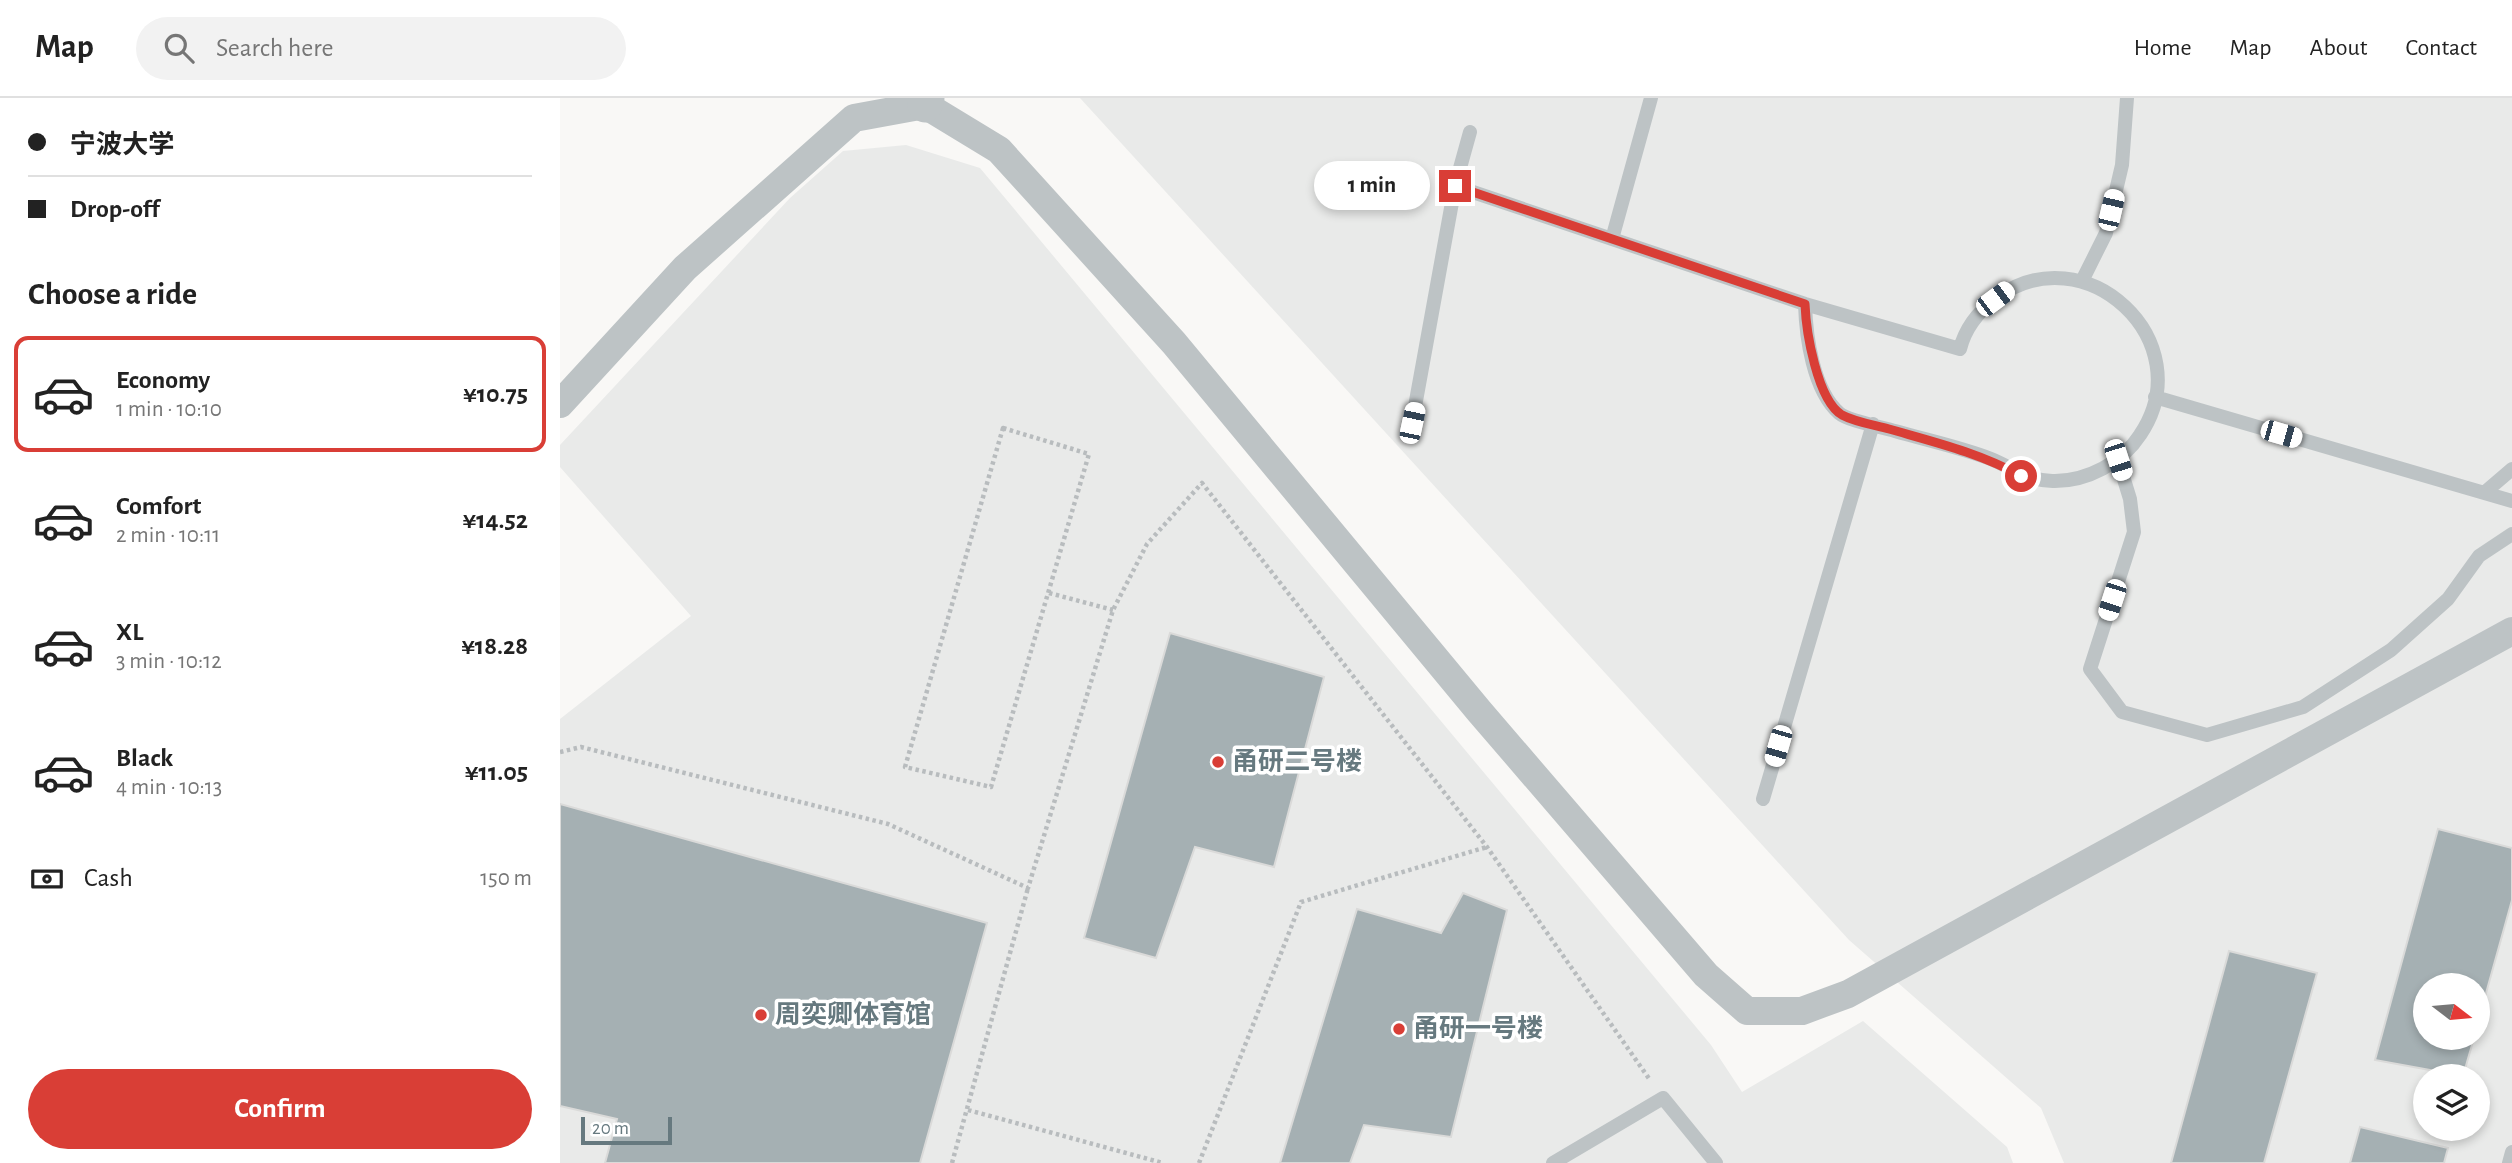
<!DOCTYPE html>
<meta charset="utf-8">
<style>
body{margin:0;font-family:"Alegreya Sans","Noto Sans SC",sans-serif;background:#f2f2f2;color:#222;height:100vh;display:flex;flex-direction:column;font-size:26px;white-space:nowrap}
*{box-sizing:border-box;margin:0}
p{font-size:23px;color:#767676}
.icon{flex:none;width:38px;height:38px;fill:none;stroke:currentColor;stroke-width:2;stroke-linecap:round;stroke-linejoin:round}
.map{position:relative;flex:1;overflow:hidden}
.sheet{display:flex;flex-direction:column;background:#fff;width:560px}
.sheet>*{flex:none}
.guide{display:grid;align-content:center;height:154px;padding:0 28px;background:#fff}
.needle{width:46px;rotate:106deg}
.buttons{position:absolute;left:1853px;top:875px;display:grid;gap:14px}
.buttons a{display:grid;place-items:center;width:77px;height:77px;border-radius:50%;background:#fff;box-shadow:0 4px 10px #0003;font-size:35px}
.scale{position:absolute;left:21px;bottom:18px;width:91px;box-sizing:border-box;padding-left:7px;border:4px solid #66797f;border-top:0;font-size:19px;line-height:24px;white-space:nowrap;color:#66797f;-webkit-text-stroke:5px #fff;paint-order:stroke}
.end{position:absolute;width:32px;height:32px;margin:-16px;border:9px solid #d93e36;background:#fff;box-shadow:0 0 0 4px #fff}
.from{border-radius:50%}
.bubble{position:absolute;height:49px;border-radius:24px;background:#fff;box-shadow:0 4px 10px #0003;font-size:23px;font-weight:700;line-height:49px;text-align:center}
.car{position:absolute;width:21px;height:42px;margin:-21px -10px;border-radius:9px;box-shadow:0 0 5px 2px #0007;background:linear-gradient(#fff 24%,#345 0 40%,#fff 0 76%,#345 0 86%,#fff 0)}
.guide b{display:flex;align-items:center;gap:24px;height:66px;font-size:26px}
.guide b+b{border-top:2px solid #e0e0e0}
.guide i{width:18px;height:18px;background:#222}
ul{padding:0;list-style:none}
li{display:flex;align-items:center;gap:21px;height:116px;margin:0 14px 10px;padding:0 14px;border:4px solid transparent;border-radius:14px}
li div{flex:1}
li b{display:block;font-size:26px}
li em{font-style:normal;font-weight:700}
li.current{border-color:#d93e36}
li>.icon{width:63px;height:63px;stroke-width:1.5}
h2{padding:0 28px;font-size:32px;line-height:84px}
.pay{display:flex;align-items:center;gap:18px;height:77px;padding:0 28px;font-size:26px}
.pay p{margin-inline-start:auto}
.primary-button{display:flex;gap:14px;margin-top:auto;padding:14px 28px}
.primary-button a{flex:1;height:80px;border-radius:42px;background:#d93e36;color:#fff;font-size:28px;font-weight:700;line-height:80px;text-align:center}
header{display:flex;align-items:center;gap:42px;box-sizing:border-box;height:98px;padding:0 35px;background:#fff;border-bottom:2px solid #e0e0e0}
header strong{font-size:33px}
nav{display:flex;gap:38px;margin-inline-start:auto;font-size:24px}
.search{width:490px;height:63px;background:#f2f2f2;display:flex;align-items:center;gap:18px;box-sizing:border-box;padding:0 24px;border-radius:38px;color:#767676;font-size:26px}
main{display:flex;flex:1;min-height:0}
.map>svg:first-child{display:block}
.built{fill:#e9eae9;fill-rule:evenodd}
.building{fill:#a5b0b3;stroke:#dadad9;stroke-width:2}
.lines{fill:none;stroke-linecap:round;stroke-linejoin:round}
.path{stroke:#b8bcbe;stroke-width:4.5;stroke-dasharray:3.5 3.5;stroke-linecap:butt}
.service{stroke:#bdc3c5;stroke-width:14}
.minor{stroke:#bdc3c5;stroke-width:28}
.tertiary{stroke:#bdc3c5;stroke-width:35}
.route{stroke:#d93e36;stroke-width:9}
.poi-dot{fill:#d93e36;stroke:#fff;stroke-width:2.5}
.labels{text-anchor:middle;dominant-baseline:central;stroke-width:7;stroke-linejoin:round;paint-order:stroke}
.poi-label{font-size:26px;font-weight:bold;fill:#66797f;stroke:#fff;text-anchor:start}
</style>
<header>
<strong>Map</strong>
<div class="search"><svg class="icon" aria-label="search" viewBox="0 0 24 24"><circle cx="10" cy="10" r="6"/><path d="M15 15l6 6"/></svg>Search here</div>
<nav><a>Home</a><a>Map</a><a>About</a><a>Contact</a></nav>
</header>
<main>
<section class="sheet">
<div class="guide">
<b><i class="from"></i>宁波大学</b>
<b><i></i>Drop-off</b>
</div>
<h2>Choose a ride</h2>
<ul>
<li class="current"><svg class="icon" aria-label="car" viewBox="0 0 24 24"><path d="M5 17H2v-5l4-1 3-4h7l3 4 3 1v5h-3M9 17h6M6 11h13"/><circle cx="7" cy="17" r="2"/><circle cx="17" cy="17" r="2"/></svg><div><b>Economy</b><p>1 min · 10:10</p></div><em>¥10.75</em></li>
<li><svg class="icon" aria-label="car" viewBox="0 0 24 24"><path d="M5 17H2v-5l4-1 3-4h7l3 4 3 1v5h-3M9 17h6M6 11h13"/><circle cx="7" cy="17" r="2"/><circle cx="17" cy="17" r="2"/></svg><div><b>Comfort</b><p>2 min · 10:11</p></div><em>¥14.52</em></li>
<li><svg class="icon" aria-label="car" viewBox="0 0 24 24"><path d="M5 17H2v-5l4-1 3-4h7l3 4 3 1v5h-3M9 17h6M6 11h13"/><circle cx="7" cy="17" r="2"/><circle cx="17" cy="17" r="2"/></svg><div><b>XL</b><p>3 min · 10:12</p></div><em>¥18.28</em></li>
<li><svg class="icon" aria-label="car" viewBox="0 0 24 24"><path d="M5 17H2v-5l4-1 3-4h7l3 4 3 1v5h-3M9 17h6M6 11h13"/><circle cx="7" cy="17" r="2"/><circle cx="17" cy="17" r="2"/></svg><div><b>Black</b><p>4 min · 10:13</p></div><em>¥11.05</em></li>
</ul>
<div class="pay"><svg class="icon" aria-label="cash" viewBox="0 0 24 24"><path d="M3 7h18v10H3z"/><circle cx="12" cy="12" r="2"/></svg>Cash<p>150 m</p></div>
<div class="primary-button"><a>Confirm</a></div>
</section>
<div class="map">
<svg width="1952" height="1065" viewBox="0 0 1952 1065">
<rect width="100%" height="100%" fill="#f9f8f6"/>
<!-- built -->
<path class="built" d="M520 0H1952V1065H1504L1481 1010 1289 842ZM1866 887H1918V940H1866ZM1866 978H1918V1031H1866Z
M346 47 420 70 1151 947 1182 994 1303 923 1447 1049 1453 1065H0V621L131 518 0 369V347L230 100 283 53Z"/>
<!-- building -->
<path class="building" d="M610 535 764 579 714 769 635 749 596 860 524 840Z
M0 706 427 825 360 1065H45L57 1021 0 1008Z
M1878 731 1952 750V802L1918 924V887H1866V940H1914L1903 978 1815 962Z
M903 795 947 812 891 1039 804 1027 790 1065H720L797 811 881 835Z
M1669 853 1757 875 1704 1065H1611Z
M1800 1029 1888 1050 1884 1065H1790Z"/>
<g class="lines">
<!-- path -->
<path class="path" d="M443 330 529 356 431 689 345 669Z
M489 495 553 512
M0 654 21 649 328 726 468 790 553 512 587 446 642 385 927 749 1090 982
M408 1012 603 1065
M392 1065 468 790
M639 1065 741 804 927 749"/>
<!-- service -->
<path class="service" d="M895 88 910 34
M1052 141 1091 0
M1522 183 1546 135 1562 67 1567 0
M1595 299 1952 403
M852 325 895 88 1245 206 1400 251C1405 231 1418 214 1435 201 1525 133 1643 244 1580 337 1562 365 1527 383 1495 383 1470 384 1453 370 1431 361 1400 349 1366 342 1335 333 1322 329 1288 323 1279 315 1253 292 1246 239 1245 206
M1558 362 1570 401 1574 434 1530 571 1562 614 1647 637 1743 609 1831 552 1888 501 1919 458 1952 436
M1924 395 1952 371
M1203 701 1313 326
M993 1065 1103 1000 1156 1065
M1949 1065 1952 1054"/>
<!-- minor -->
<path class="minor" d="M0 306 125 170 294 20 365 7 439 52 614 245 919 613 1146 877 1187 913H1242L1288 896 1952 533"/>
<!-- tertiary -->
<path class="tertiary" d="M365 7 367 0"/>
</g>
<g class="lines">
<!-- route -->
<path class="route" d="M895 88 1245 206C1246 233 1257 302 1282 317 1295 324 1314 327 1329 331 1374 344 1420 355 1461 378"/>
</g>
<!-- markers -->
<g class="poi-dot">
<circle cx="658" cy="664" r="7"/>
<circle cx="201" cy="917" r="7"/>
<circle cx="839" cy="931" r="7"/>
</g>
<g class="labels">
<!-- poi labels -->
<g class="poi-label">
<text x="672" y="664">甬研二号楼</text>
<text x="215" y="917">周奕卿体育馆</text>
<text x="853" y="931">甬研一号楼</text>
</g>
</g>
</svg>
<div class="buttons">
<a><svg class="needle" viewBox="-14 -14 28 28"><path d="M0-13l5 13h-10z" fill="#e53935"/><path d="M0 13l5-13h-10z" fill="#767676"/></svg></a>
<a><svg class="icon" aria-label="layers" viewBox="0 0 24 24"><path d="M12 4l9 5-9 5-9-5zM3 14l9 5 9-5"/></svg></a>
</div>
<div class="scale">20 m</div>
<i class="end from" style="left:1461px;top:378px"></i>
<i class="end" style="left:895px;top:88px"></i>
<div class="bubble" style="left:754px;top:63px;width:116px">1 min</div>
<i class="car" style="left:1551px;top:112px;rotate:13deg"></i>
<i class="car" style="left:1435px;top:201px;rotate:53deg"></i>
<i class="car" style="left:852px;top:325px;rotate:12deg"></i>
<i class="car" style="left:1721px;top:336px;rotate:106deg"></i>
<i class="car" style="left:1558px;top:362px;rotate:162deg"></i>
<i class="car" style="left:1552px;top:502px;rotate:198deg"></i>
<i class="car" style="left:1218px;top:648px;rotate:196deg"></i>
</div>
</main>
